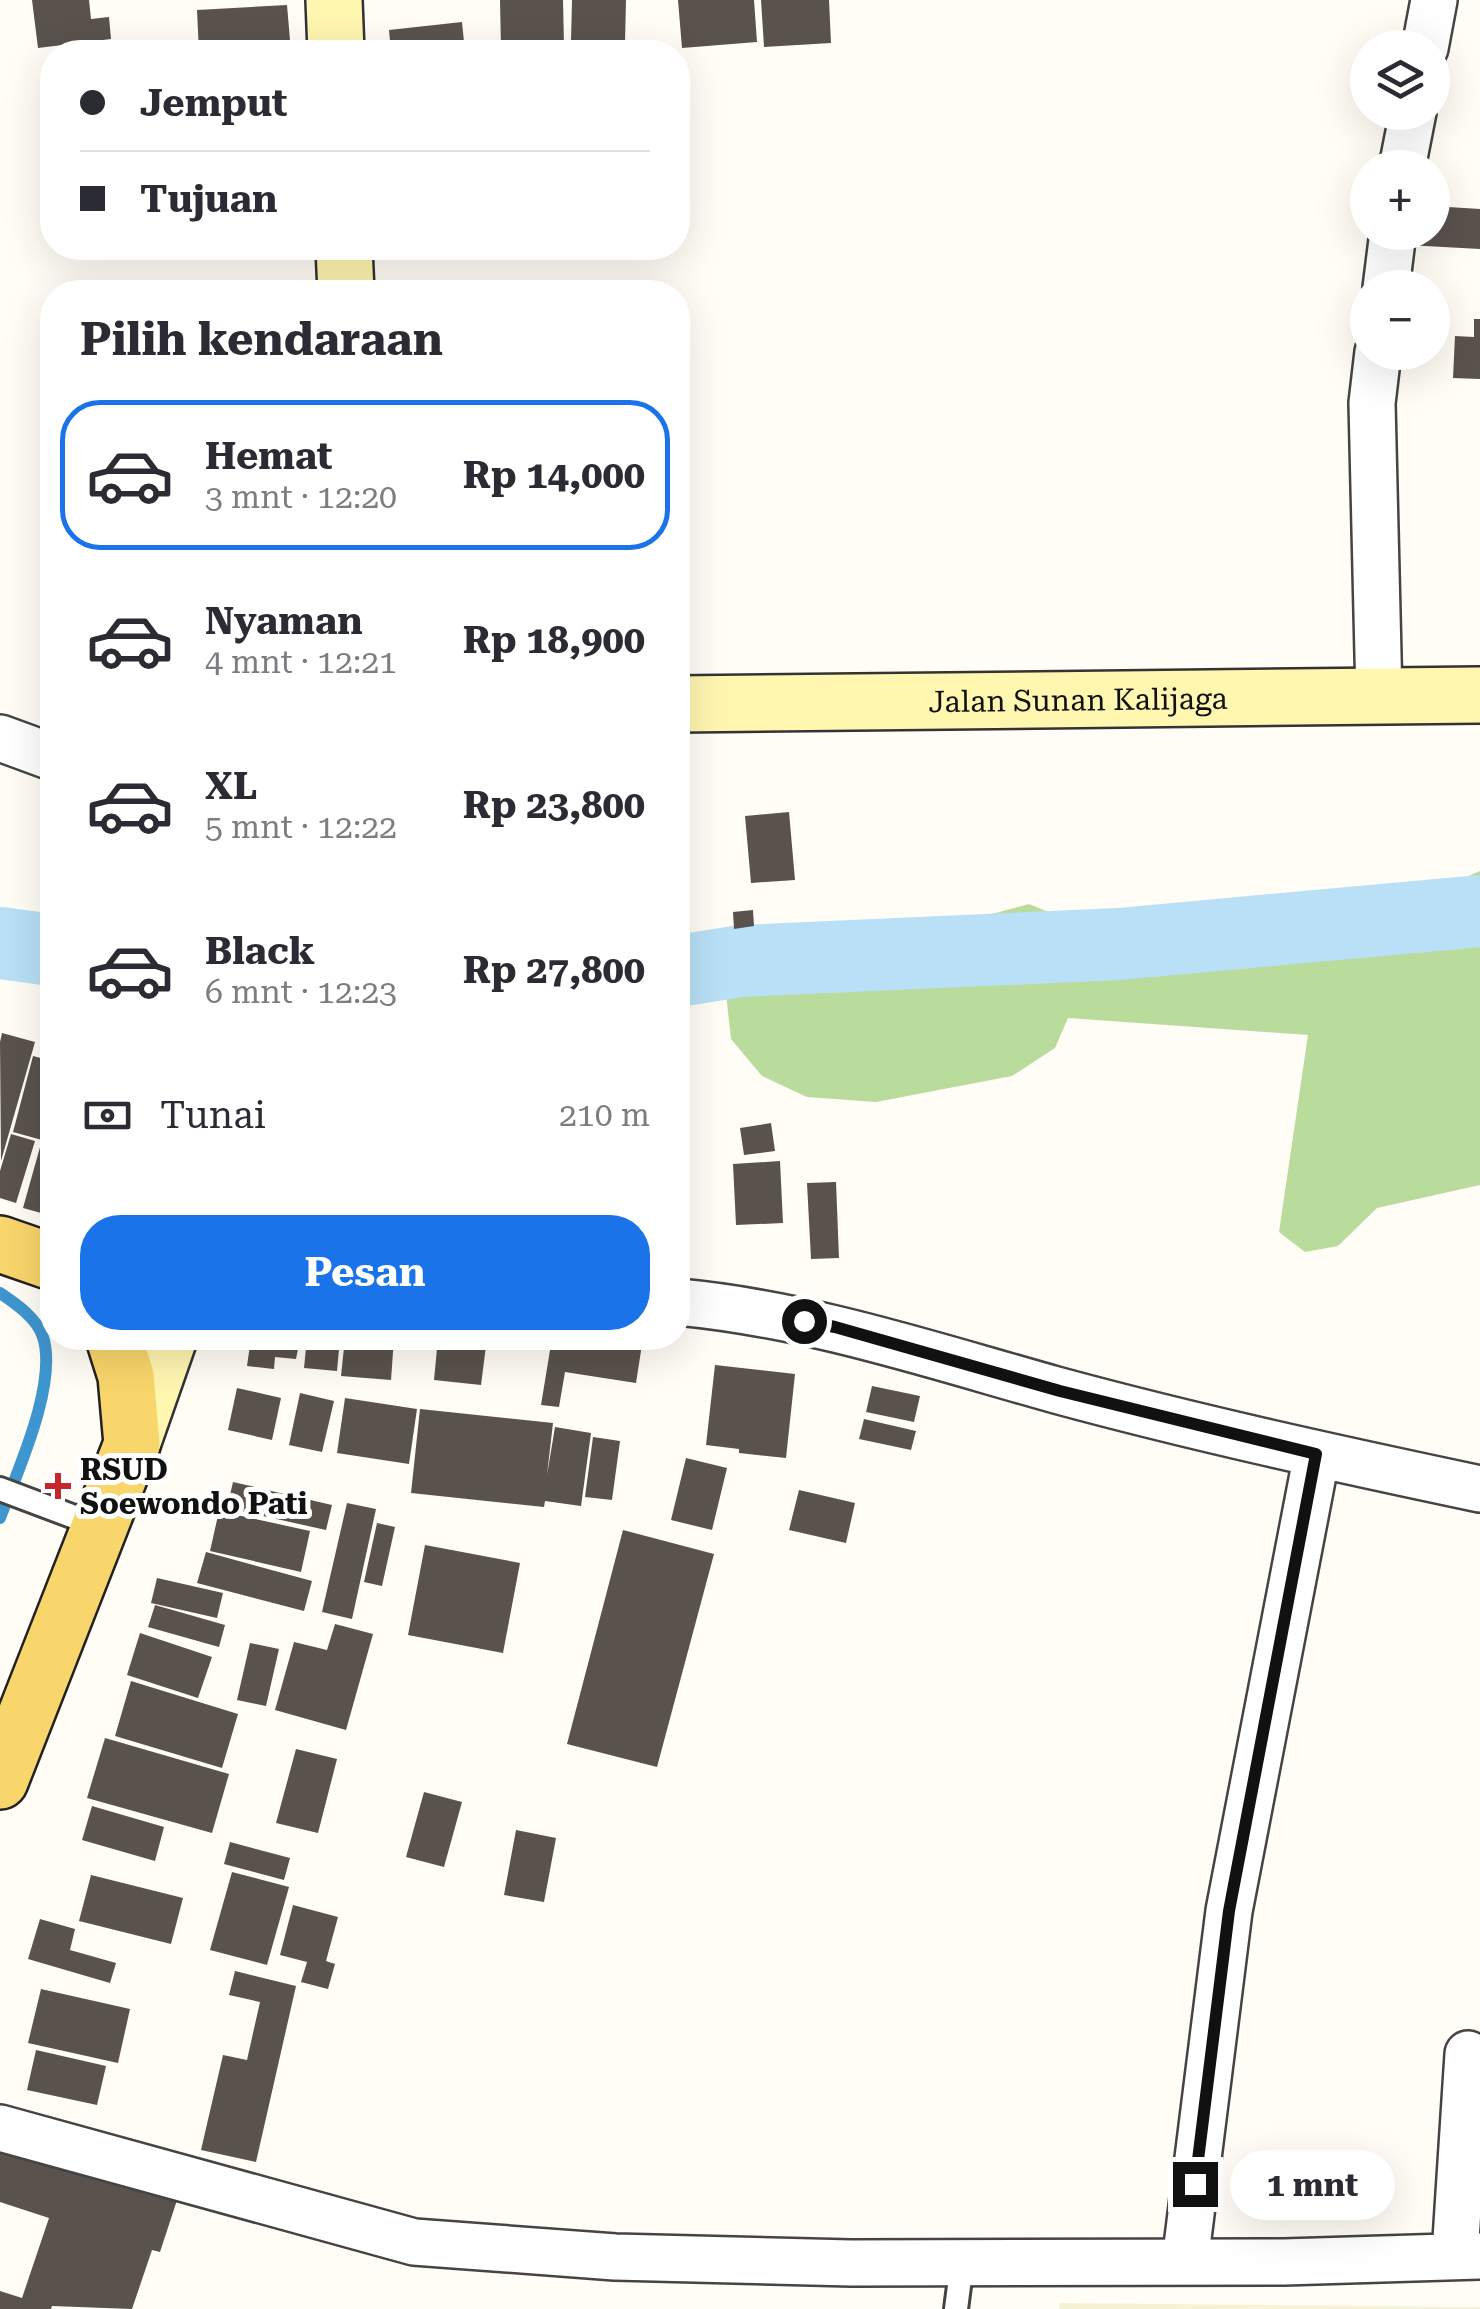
<!DOCTYPE html>
<html lang="id">
<meta charset="utf-8">
<style>
body{margin:0;font-family:"Roboto Serif",serif;background:#f2f2f3;color:#2b2b33;height:100vh;display:flex;flex-direction:column;font-size:38px;white-space:nowrap}
*{box-sizing:border-box;margin:0}
p{font-size:32px;color:#7c7c81}
.icon{flex:none;width:55px;height:55px;fill:none;stroke:currentColor;stroke-width:2;stroke-linecap:round;stroke-linejoin:round}
.map{position:relative;flex:1;overflow:hidden}
.panel{position:absolute;left:40px;top:280px;width:650px;height:1070px;display:flex;flex-direction:column;background:#fff;border-radius:40px;box-shadow:0 10px 40px #0002}
.panel>*{flex:none}
.hud{position:absolute;left:40px;top:40px;width:650px;height:220px;border-radius:40px;box-shadow:0 10px 40px #0002;display:grid;align-content:center;height:220px;padding:0 40px;background:#fff}
.tools{position:absolute;left:1350px;top:30px;display:grid;gap:20px}
.tools a{display:grid;place-items:center;width:100px;height:100px;border-radius:50%;background:#fff;box-shadow:0 10px 40px #0002;font-size:50px}
.end{position:absolute;width:45px;height:45px;margin:-22px;border:12px solid #111;background:#fff;box-shadow:0 0 0 5px #fff}
.from{border-radius:50%}
.bubble{position:absolute;height:70px;border-radius:35px;background:#fff;box-shadow:0 10px 40px #0002;font-size:32px;font-weight:700;line-height:70px;text-align:center}
.hud b{display:flex;align-items:center;gap:35px;height:95px;font-size:38px}
.hud b+b{border-top:2px solid #e1e1e2}
.hud i{width:25px;height:25px;background:#2b2b33}
ul{padding:0;list-style:none}
li{display:flex;align-items:center;gap:30px;height:150px;margin:0 20px 15px;padding:0 20px;border:5px solid transparent;border-radius:40px}
li div{flex:1}
li b{display:block;font-size:38px}
li em{font-style:normal;font-weight:700}
li.active{border-color:#1a73e8}
li>.icon{width:90px;height:90px;stroke-width:1.5}
h2{padding:0 40px;font-size:45px;line-height:120px}
.pay{display:flex;align-items:center;gap:25px;height:110px;padding:0 40px;font-size:38px}
.pay p{margin-inline-start:auto}
.primary-button{display:flex;gap:20px;margin-top:auto;padding:20px 40px}
.primary-button a{flex:1;height:115px;border-radius:40px;background:#1a73e8;color:#fff;font-size:40px;font-weight:700;line-height:115px;text-align:center}
.map>svg:first-child{display:block}
.farmland{fill:#f6f3d4}
.forest{fill:#b9dc9c}
.lines{fill:none;stroke-linecap:round;stroke-linejoin:round}
.stream{stroke:#3f96cf;stroke-width:12}
.river{stroke:#b9e0f7;stroke-width:72}
.building{fill:#5a524d}
.lane-casing{stroke:#444;stroke-width:28}
.street-casing{stroke:#444;stroke-width:50}
.secondary-casing{stroke:#333;stroke-width:60}
.primary-casing{stroke:#222;stroke-width:60}
.lane{stroke:#fff;stroke-width:22}
.street{stroke:#fff;stroke-width:45}
.secondary{stroke:#fff6b0;stroke-width:55}
.primary{stroke:#f9d66b;stroke-width:55}
.route{stroke:#111;stroke-width:12}
.poi-dot{fill:#c4262e;stroke:#fff;stroke-width:4}
.labels{text-anchor:middle;dominant-baseline:central;stroke-width:10;stroke-linejoin:round;paint-order:stroke}
.street-label{font-size:30px;fill:#111;stroke:#fff}
.poi-label{font-size:30px;font-weight:bold;fill:#111;stroke:#fff;text-anchor:start}
</style>
<div class="map">
<svg width="1480" height="2309" viewBox="0 0 1480 2309">
<rect width="100%" height="100%" fill="#fffdf5"/>
<!-- farmland -->
<path class="farmland" d="M1059 2303 1480 2307V2309H1059Z"/>
<!-- forest -->
<path class="forest" d="M1480 871V1185L1377 1208 1338 1246 1305 1252 1279 1232 1308 1035 1068 1018 1055 1048 1012 1076 876 1102 807 1097 762 1076 731 1039 721 948 951 925 1029 904 1162 958 1298 951Z"/>
<g class="lines">
<!-- stream -->
<path class="stream" d="M0 1293C15 1303 37 1318 43 1337 58 1384 17 1472 0 1518"/>
<!-- river -->
<path class="river" d="M0 943 52 950
M678 971 741 961 1119 944 1480 911"/>
</g>
<!-- building -->
<path class="building" d="M32 0H89L91 19 109 17 111 39 38 48Z
M500 0H563L564 46 501 48Z
M572 0H626L625 42 571 41Z
M678 0H754L757 42 682 48Z
M761 0H829L831 43 764 47Z
M287 5 291 52H199L197 10Z
M462 22 465 52H391L389 30Z
M1432 206 1480 209V249L1407 245 1408 232H1432Z
M1474 319H1480V379L1453 378 1455 336 1474 337Z
M789 812 795 880 751 883 745 816Z
M753 910 754 926 734 929 733 912Z
M2 1033 35 1042 1 1161 0 1042Z
M33 1056 52 1061V1216L23 1208 42 1140 13 1132Z
M771 1123 775 1151 744 1155 740 1128Z
M11 1134 35 1141 16 1203 0 1198V1171Z
M780 1161 783 1223 736 1225 733 1164Z
M836 1182 839 1258 811 1259 807 1183Z
M251 1338H305L304 1345 299 1344 296 1359 275 1357 274 1369 247 1366Z
M307 1338H340L337 1371 304 1368Z
M345 1338H394L391 1380 341 1376Z
M438 1338H487L481 1385 434 1380Z
M552 1338H643L636 1383 565 1372 559 1407 541 1405Z
M715 1365 795 1374 786 1458 739 1453V1449L706 1445Z
M872 1386 920 1396 914 1422 866 1412Z
M237 1388 281 1398 272 1440 228 1430Z
M300 1393 334 1401 322 1452 289 1445Z
M345 1398 417 1409 409 1464 337 1453Z
M420 1409 553 1423 547 1475 555 1427 591 1433 581 1506 545 1501 544 1507 411 1493Z
M864 1419 916 1431 911 1450 859 1439Z
M593 1437 620 1441 612 1500 585 1497Z
M686 1458 727 1468 712 1530 671 1520Z
M233 1482 332 1505 326 1530 227 1508Z
M799 1490 855 1503 846 1543 789 1530Z
M347 1503 376 1509 352 1619 322 1612Z
M219 1511 310 1531 301 1572 210 1551Z
M377 1523 395 1527 382 1586 364 1582Z
M623 1530 714 1554 657 1767 567 1744Z
M425 1545 520 1563 503 1653 408 1635Z
M206 1552 312 1581 304 1611 197 1583Z
M157 1578 223 1593 217 1618 151 1603Z
M155 1605 225 1625 219 1647 148 1627Z
M335 1624 373 1634 346 1730 275 1710 294 1642 327 1650Z
M140 1633 212 1657 198 1698 127 1675Z
M250 1643 279 1649 266 1706 237 1700Z
M131 1681 238 1714 222 1768 115 1736Z
M105 1738 229 1774 212 1833 87 1798Z
M296 1749 337 1759 318 1833 276 1823Z
M424 1792 462 1802 444 1867 406 1857Z
M92 1806 164 1827 155 1861 82 1840Z
M516 1830 556 1838 544 1902 504 1895Z
M230 1842 290 1858 284 1880 224 1864Z
M232 1872 289 1887 267 1965 210 1950Z
M91 1875 183 1898 171 1944 79 1921Z
M293 1905 338 1917 326 1961 335 1964 328 1989 301 1982 307 1962 280 1955Z
M40 1919 75 1929 70 1950 116 1963 110 1983 28 1959Z
M235 1971 296 1986 256 2162 201 2150 223 2055 247 2060 260 2002 229 1995Z
M41 1989 130 2009 118 2063 28 2043Z
M36 2050 106 2066 97 2105 27 2090Z
M0 2136 179 2194 160 2252 152 2250 132 2309 52 2306 51 2309H0V2291L22 2298 49 2218 0 2202Z"/>
<g class="lines">
<!-- lane casing -->
<g class="lane-casing">
<path id="lane" d="M0 1489 101 1527
M956 2309 962 2263"/>
</g>
<!-- street casing -->
<g class="street-casing">
<path id="street" d="M1425 48 1434 0
M1402 168 1413 112
M1386 288 1393 232
M1378 352 1372 403 1379 697
M0 738 52 757
M678 1302C808 1314 931 1355 1056 1390 1196 1428 1338 1459 1480 1489
M0 2128 414 2242 615 2257 851 2263 1284 2262 1480 2256
M1455 2255 1468 2054
M1185 2262 1229 1911 1317 1454"/>
</g>
<!-- secondary casing -->
<g class="secondary-casing">
<g id="secondary">
<path d="M334 0 336 52"/>
<path d="M344 248 346 292"/>
<path id="s1" d="M678 704 1480 695"/>
<path d="M132 1444 169 1338"/>
</g>
</g>
<!-- primary casing -->
<g class="primary-casing">
<path id="primary" d="M0 1244 52 1262
M0 1781 132 1444 126 1376 114 1338"/>
</g>
<!-- lane -->
<use href="#lane" class="lane"/>
<!-- street -->
<use href="#street" class="street"/>
<!-- secondary -->
<use href="#secondary" class="secondary"/>
<!-- primary -->
<use href="#primary" class="primary"/>
</g>
<g class="lines">
<!-- route -->
<path class="route" d="M804 1321 835 1327 1060 1391 1316 1454 1229 1911 1195 2184"/>
</g>
<!-- markers -->
<path class="poi-dot" d="M53 1471h10v10h10v10h-10v10h-10v-10h-10v-10h10z"/>
<g class="labels">
<!-- street labels -->
<g class="street-label">
<text stroke="none"><textPath href="#s1" startOffset="400">Jalan Sunan Kalijaga</textPath></text>
</g>
<!-- poi labels -->
<g class="poi-label">
<text x="80" y="1469">RSUD<tspan x="80" dy="34">Soewondo Pati</tspan></text>
</g>
</g>
</svg>
<div class="tools">
<a><svg class="icon" aria-label="layers" viewBox="0 0 24 24"><path d="M12 4l9 5-9 5-9-5zM3 14l9 5 9-5"/></svg></a>
<a>+</a>
<a>−</a>
</div>
<i class="end from" style="left:804px;top:1321px"></i>
<i class="end" style="left:1195px;top:2184px"></i>
<div class="bubble" style="left:1230px;top:2150px;width:165px">1 mnt</div>
<div class="hud">
<b><i class="from"></i>Jemput</b>
<b><i></i>Tujuan</b>
</div>
<section class="panel">
<h2>Pilih kendaraan</h2>
<ul>
<li class="active"><svg class="icon" aria-label="car" viewBox="0 0 24 24"><path d="M5 17H2v-5l4-1 3-4h7l3 4 3 1v5h-3M9 17h6M6 11h13"/><circle cx="7" cy="17" r="2"/><circle cx="17" cy="17" r="2"/></svg><div><b>Hemat</b><p>3 mnt · 12:20</p></div><em>Rp 14,000</em></li>
<li><svg class="icon" aria-label="car" viewBox="0 0 24 24"><path d="M5 17H2v-5l4-1 3-4h7l3 4 3 1v5h-3M9 17h6M6 11h13"/><circle cx="7" cy="17" r="2"/><circle cx="17" cy="17" r="2"/></svg><div><b>Nyaman</b><p>4 mnt · 12:21</p></div><em>Rp 18,900</em></li>
<li><svg class="icon" aria-label="car" viewBox="0 0 24 24"><path d="M5 17H2v-5l4-1 3-4h7l3 4 3 1v5h-3M9 17h6M6 11h13"/><circle cx="7" cy="17" r="2"/><circle cx="17" cy="17" r="2"/></svg><div><b>XL</b><p>5 mnt · 12:22</p></div><em>Rp 23,800</em></li>
<li><svg class="icon" aria-label="car" viewBox="0 0 24 24"><path d="M5 17H2v-5l4-1 3-4h7l3 4 3 1v5h-3M9 17h6M6 11h13"/><circle cx="7" cy="17" r="2"/><circle cx="17" cy="17" r="2"/></svg><div><b>Black</b><p>6 mnt · 12:23</p></div><em>Rp 27,800</em></li>
</ul>
<div class="pay"><svg class="icon" aria-label="cash" viewBox="0 0 24 24"><path d="M3 7h18v10H3z"/><circle cx="12" cy="12" r="2"/></svg>Tunai<p>210 m</p></div>
<div class="primary-button"><a>Pesan</a></div>
</section>
</div>
